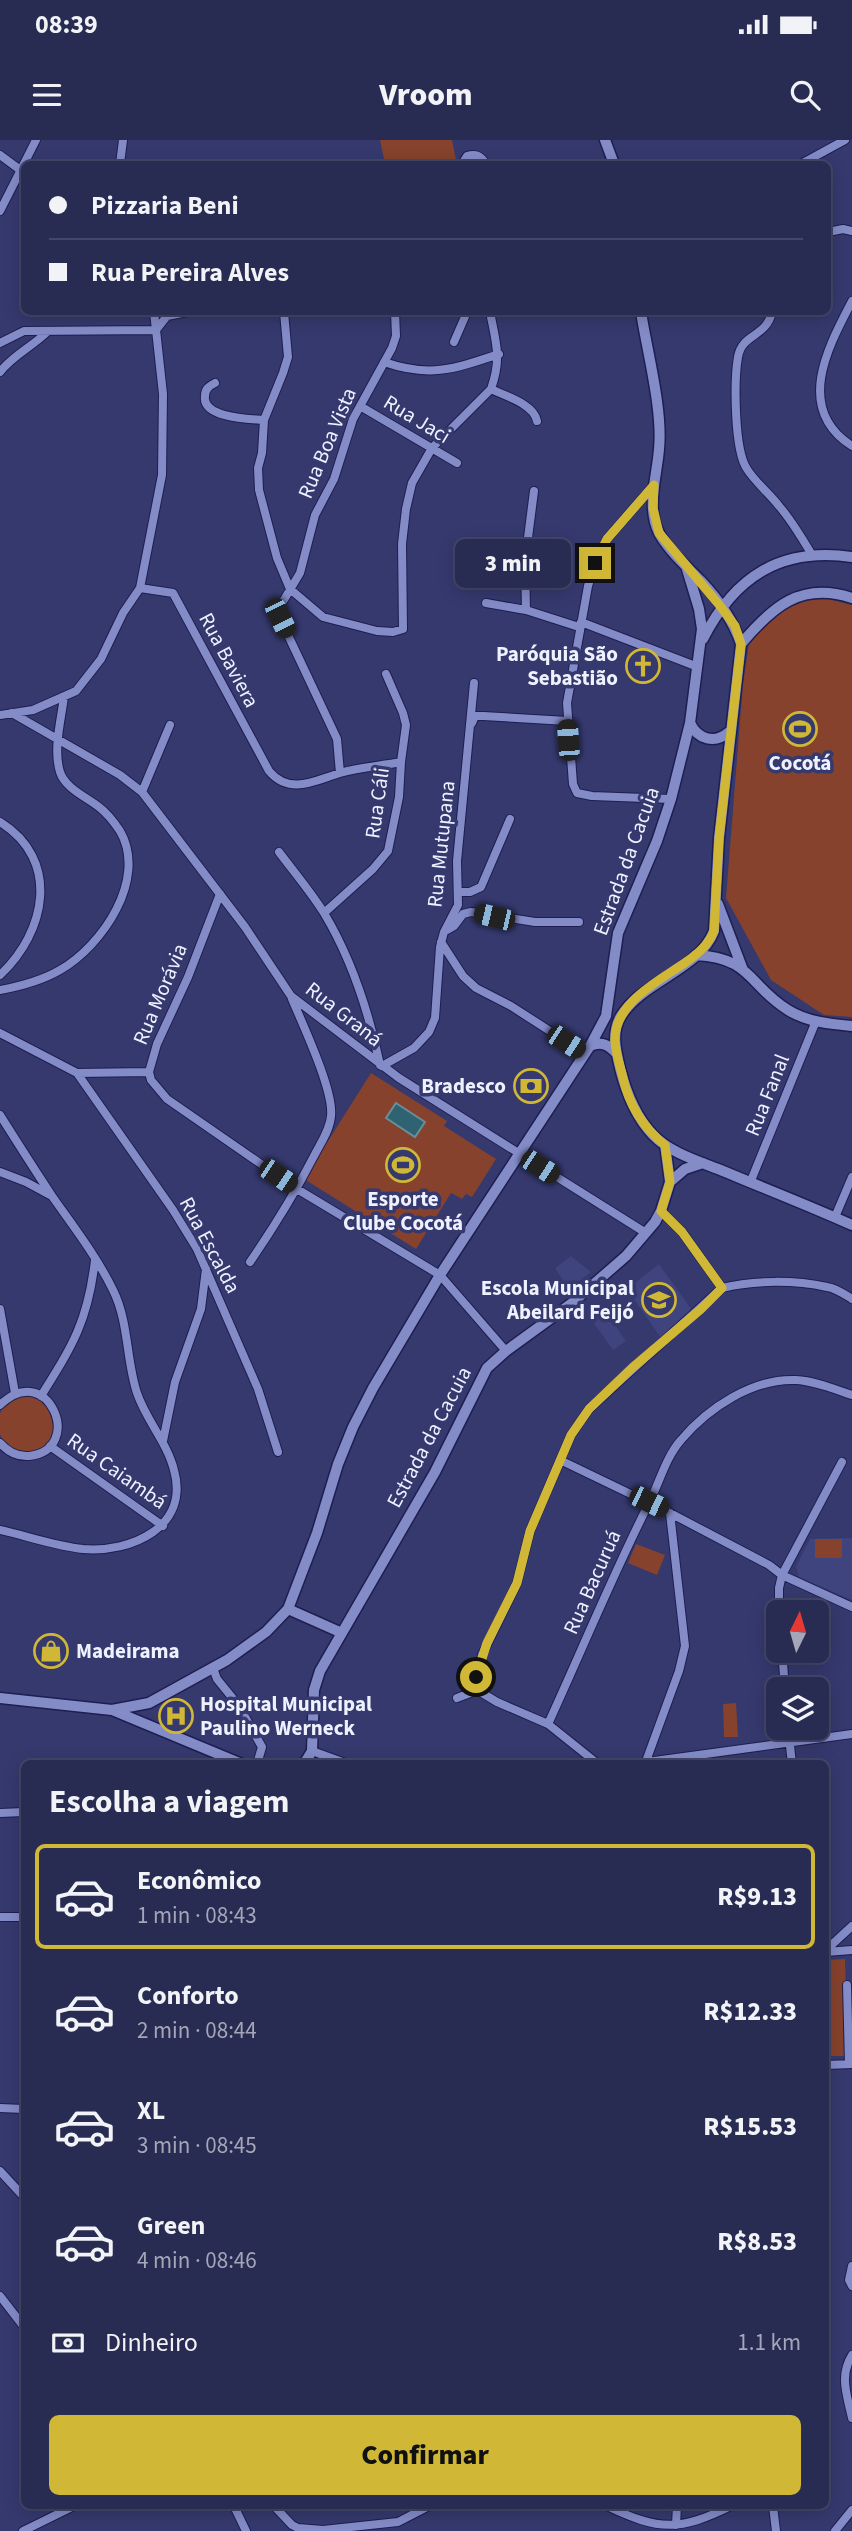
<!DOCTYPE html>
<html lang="pt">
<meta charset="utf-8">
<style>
body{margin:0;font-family:"Source Sans 3",sans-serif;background:#34375c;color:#f1f3f6;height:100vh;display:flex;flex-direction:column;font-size:26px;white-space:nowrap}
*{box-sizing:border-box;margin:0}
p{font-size:23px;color:#a5a7b8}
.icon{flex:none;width:38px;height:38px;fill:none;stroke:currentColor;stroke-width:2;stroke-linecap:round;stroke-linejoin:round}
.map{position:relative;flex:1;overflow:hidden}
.drawer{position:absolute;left:21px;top:1620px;width:808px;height:749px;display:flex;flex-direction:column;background:#282b52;border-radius:10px;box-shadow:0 4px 18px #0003,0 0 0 2px #444769}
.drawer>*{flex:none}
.guide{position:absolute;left:21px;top:21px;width:810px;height:154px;border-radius:10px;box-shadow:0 4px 18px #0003,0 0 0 2px #444769;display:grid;align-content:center;height:154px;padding:0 28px;background:#282b52}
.needle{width:46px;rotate:5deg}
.fabs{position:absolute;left:766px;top:1460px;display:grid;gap:14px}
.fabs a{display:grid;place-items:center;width:63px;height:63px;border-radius:10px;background:#282b52;box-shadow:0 4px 18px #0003,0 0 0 2px #444769;font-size:35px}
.end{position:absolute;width:32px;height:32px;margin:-16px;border:9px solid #d0b836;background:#111;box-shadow:0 0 0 4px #111}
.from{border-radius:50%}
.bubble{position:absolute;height:49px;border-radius:10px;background:#282b52;box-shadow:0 4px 18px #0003,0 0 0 2px #444769;font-size:23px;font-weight:800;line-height:49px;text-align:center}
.car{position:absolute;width:21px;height:42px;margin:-21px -10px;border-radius:9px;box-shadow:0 0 5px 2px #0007;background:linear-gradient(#222 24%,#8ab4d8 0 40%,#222 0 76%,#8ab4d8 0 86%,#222 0)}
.guide b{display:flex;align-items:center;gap:24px;height:66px;font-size:26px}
.guide b+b{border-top:2px solid #444769}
.guide i{width:18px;height:18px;background:#f1f3f6}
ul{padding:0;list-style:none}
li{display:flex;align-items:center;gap:21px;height:105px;margin:0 14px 10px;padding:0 14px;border:4px solid transparent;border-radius:10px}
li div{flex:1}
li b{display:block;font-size:26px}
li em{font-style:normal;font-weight:800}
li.current{border-color:#d0b836}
li>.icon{width:63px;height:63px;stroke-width:1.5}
h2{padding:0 28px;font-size:32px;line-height:84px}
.pay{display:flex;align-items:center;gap:18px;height:77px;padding:0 28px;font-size:26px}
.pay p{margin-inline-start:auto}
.action{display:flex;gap:14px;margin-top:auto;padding:14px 28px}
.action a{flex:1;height:80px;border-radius:10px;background:#d0b836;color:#111;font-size:28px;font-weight:800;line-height:80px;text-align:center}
.status{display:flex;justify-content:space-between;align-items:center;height:49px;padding:0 35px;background:#282b52;direction:ltr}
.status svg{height:19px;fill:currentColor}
header{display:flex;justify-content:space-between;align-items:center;height:91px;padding:0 28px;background:#282b52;font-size:32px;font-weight:800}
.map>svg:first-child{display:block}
.built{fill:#3f437e}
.green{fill:#86422d}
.water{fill:#2f6371;stroke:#688e9b;stroke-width:2}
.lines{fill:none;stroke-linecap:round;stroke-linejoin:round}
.street-casing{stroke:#1e1e51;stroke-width:10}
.secondary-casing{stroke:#1e1e51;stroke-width:13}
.street{stroke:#848cc8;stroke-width:8}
.secondary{stroke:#848cc8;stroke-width:10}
.route{stroke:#d0b836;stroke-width:9}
.labels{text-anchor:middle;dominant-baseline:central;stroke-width:7;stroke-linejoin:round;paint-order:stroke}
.street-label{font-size:21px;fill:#eef1fe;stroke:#35396e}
.poi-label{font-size:21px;font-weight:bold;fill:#eef1fe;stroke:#35396e;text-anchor:end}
</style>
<div class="status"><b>08:39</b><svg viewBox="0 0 49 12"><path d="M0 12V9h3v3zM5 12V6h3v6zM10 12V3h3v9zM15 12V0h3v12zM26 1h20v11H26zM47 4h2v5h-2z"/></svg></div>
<header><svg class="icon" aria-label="menu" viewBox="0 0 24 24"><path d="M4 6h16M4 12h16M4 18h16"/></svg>Vroom<svg class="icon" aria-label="search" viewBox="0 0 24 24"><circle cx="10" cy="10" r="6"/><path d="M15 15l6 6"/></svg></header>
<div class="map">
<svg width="852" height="2391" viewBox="0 0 852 2391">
<rect width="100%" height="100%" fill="#35396e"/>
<!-- built -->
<path class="built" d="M571 1116 591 1132 569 1150 555 1128Z
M659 1124 692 1170 661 1198 627 1149Z
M603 1168 626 1201 613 1210 590 1178Z
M852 1398V1460L799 1437 796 1427 810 1399Z"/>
<!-- green -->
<path class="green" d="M380 0H452L456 20 434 24H385Z
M828 459 852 465V877L824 875 771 840 726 758 743 543 749 504 774 475 805 460Z
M371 933 447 981 444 986 496 1019 472 1057 466 1054 462 1059 451 1053 416 1109 304 1039Z
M-2 1284a29 29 0 1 1 58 0a29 29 0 1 1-58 0Z
M815 1399H842V1418H815Z
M636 1404 665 1415 657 1435 628 1423Z
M736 1563 738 1597H724L723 1564Z
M845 1819 848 1916H826V1820Z"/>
<!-- water -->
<path class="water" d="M396 963 425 982 415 997 386 978Z"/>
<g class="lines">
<!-- street casing -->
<g class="street-casing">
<path id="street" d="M0 15 19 29
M120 24 123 0
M462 24 467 16C476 13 481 16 486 24
M801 24 845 0
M0 71 36 0
M828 92 843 89 852 91
M852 161C828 207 794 269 852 306
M154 172 156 190
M284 172 288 217 283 233 264 280 262 313 258 328 259 350 277 418 290 449 323 477 377 491 393 492 403 489 402 404 406 369 412 343 432 308 491 249C502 218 496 203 490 172
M772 172C766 198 742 193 738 217 734 240 734 310 747 329 755 342 769 353 779 366 792 381 802 398 812 415
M156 190 167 176 187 172
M454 202 467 172
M0 203 24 191 156 190 163 254 162 335 140 448 123 473 101 519 76 551 33 570 0 575
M384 222C430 238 454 229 499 214
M0 232C12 216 33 206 47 192
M215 243C209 246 205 249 205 256 202 278 249 279 264 280
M491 249C505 256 534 264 537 281
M360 266 457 323
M654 345 607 399 595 423 588 446 567 563 573 644 577 653 592 656 671 659
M534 351 525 421 526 470 579 487
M140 448 173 453 269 631C290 656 316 640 340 633 360 627 381 626 401 622
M486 463 526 470
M581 482 698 527
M12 573 120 635 142 652 245 787 291 856 399 938 646 1093
M472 583 475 576H483L567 581
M340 633 337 599 280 478 279 468 300 433 315 375 334 339 353 279 392 208 396 196 395 172
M142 652 170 585
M0 682C61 720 46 792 0 835
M279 712C294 732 311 752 324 773 351 818 369 873 380 925
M458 752H470L481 747 510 679
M220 754 188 837 157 904 149 932 151 940 167 959 297 1049 440 1135 506 1211
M324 773 373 729 388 711 399 657 401 622 406 585 403 573 386 534
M447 790 454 786 463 774 471 772 535 782H579
M441 802 463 836 476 848 511 866 584 913
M0 850C22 846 41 841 60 830 102 806 148 739 120 691 114 682 107 673 99 667 86 657 65 648 60 632 53 609 61 580 64 557
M0 893 77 933 149 932
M382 926 414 908 429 892 435 878 440 807 444 792 458 765 457 721 474 543
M77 933 173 1070 197 1109 258 1249 278 1312
M0 975C17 1002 34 1029 52 1056 73 1086 97 1117 113 1150 129 1182 126 1220 137 1253 146 1280 167 1302 174 1330 190 1387 131 1413 83 1409 56 1406 27 1396 0 1390
M0 1032 26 1042 50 1055
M750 1043 816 881
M661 1071 682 1092 722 1148
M835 1077 852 1037
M250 1122C274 1087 295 1053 314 1016 320 1004 330 990 331 976 334 951 303 885 292 859
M722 1148C754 1140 795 1140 827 1147 836 1148 844 1154 852 1159
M0 1169 15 1253
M41 1256C73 1205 88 1181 95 1120
M0 1265C48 1218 86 1310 29 1316 17 1317 8 1312 0 1303
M163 1301 175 1242 201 1169 206 1129
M50 1306 163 1386
M560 1320 670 1373 769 1425 782 1435 852 1467
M779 1472V1448L782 1435 842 1322
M782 1510 785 1549
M213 1528 217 1539 239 1566 262 1607 257 1624
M457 1558 478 1550
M548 1584C582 1510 613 1434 650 1361 660 1341 666 1317 681 1300 708 1268 753 1238 796 1240 815 1241 834 1249 852 1255
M788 1587 792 1624
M312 1611 348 1624
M647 1622 852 1594
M598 1624 548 1584 497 1562 482 1553 477 1545 482 1515 517 1443 530 1391 571 1295 589 1269 722 1148
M645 1624 679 1531 685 1506 670 1373
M0 1673 24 1672
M0 1777H24
M826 1810 852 1786
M826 1812 852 1810
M847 1845 849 1924
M826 1925 852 1924
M0 1968 24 1969
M0 2031 24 2057
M852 2126 849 2140 852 2146
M0 2156 24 2187
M852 2215C839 2236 847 2255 852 2278
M234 2366 246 2391
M274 2366 292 2385 298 2388 323 2390 398 2382 429 2366
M607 2366C659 2391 680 2391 731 2366
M773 2366 776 2391
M676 2385 677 2366
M23 2391 74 2366
M835 2391 852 2370"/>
</g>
<!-- secondary casing -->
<g class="secondary-casing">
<path id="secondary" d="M605 0 614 24
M641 172C647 211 663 270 659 309 657 336 646 367 659 393 669 411 687 427 701 441 718 459 733 480 741 504L719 698 714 791C700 829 643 841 621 876 611 892 616 911 620 928 626 952 635 976 653 995 670 1013 701 1022 723 1031 766 1049 810 1066 852 1085
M703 499C735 436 781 407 852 417
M741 504C772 467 801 441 852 458
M690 583C698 600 715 604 729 592
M718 764 743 830
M696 815C752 818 748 845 788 870 807 882 830 884 852 886
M590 906C602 901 609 905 617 914
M670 1042 685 1029 703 1023
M288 1469 342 1493
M0 1558 112 1570 242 1624
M112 1570 149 1563 227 1520 266 1492 288 1469 317 1393 338 1324 353 1287 373 1248 440 1135 590 906 606 876 618 793 657 701 671 659 690 583 702 489 699 469 686 426
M304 1624 312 1611 314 1550 320 1531 435 1332 487 1228 506 1211 572 1163 626 1116 655 1082 661 1071 670 1042 665 1005"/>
</g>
<!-- street -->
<use href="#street" class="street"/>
<!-- secondary -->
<use href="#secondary" class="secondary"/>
</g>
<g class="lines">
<!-- route -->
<path class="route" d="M476 1537 487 1503 517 1443 530 1391 571 1295 589 1269 632 1228 701 1169 722 1148 682 1092 661 1071 670 1042 665 1005C642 987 628 962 622 934 619 923 616 913 615 902 613 863 659 841 686 822 699 813 708 805 714 791L719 698 741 504 735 486 721 467 659 393 653 368 654 345 607 399 595 423"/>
</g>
<!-- icons -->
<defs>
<g id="church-ring" transform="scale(1.75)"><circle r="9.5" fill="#35396e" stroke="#d0b836" stroke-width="1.5"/><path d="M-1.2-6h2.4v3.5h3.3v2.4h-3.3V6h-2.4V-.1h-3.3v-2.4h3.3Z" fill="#d0b836"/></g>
<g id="stadium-ring" transform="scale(1.75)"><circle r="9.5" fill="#35396e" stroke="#d0b836" stroke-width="1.5"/><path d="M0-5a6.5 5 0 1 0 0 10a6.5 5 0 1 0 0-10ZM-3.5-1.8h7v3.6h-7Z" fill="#d0b836"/></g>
<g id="bank-ring" transform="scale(1.75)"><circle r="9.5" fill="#35396e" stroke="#d0b836" stroke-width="1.5"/><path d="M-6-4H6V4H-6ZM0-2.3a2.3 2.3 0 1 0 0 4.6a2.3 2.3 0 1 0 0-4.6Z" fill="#d0b836"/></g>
<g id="school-ring" transform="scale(1.75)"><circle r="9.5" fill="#35396e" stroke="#d0b836" stroke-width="1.5"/><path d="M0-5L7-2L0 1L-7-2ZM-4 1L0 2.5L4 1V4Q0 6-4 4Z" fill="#d0b836"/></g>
<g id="shop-ring" transform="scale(1.75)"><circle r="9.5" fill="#35396e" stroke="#d0b836" stroke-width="1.5"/><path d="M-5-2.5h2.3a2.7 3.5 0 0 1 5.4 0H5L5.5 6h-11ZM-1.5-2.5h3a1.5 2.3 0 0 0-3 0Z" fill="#d0b836"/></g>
<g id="hospital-ring" transform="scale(1.75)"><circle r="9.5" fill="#35396e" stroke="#d0b836" stroke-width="1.5"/><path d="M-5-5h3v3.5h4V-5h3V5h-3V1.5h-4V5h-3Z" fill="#d0b836"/></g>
</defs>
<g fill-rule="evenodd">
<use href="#church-ring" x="643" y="526"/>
<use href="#stadium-ring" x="800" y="589"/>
<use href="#bank-ring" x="531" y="946"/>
<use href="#stadium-ring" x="403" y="1025"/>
<use href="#school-ring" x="659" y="1160"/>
<use href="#shop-ring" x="51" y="1511"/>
<use href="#hospital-ring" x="176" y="1576"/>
</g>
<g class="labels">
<!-- street labels -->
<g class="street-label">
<text transform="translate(417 279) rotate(31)">Rua Jaci</text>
<text transform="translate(327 303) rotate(-67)">Rua Boa Vista</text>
<text transform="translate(229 520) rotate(62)">Rua Baviera</text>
<text transform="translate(377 663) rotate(-82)">Rua Cáli</text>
<text transform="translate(441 704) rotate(-84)">Rua Mutupana</text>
<text transform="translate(626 721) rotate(-70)">Estrada da Cacuia</text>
<text transform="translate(160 854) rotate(-67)">Rua Morávia</text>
<text transform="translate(344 874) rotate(38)">Rua Graná</text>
<text transform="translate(767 955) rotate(-68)">Rua Fanal</text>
<text transform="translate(210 1105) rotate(62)">Rua Escalda</text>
<text transform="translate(429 1297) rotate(-62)">Estrada da Cacuia</text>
<text transform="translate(117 1331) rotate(35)">Rua Caiambá</text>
<text transform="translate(592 1442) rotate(-66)">Rua Bacuruá</text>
</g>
<!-- poi labels -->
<g class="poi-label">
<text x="618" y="514">Paróquia São<tspan x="618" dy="24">Sebastião</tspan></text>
<text x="800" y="623" text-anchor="middle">Cocotá</text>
<text x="506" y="946">Bradesco</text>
<text x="403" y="1059" text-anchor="middle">Esporte<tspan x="403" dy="24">Clube Cocotá</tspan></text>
<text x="634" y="1148">Escola Municipal<tspan x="634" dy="24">Abeilard Feijó</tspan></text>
<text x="76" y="1511" text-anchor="start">Madeirama</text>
<text x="200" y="1564" text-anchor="start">Hospital Municipal<tspan x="200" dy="24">Paulino Werneck</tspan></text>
</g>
</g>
</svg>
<div class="fabs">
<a><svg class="needle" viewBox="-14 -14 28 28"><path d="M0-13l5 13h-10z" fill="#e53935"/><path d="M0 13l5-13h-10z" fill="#a5a7b8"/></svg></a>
<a><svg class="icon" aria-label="layers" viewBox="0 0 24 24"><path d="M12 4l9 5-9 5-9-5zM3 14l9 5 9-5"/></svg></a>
</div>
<i class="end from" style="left:476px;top:1537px"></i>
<i class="end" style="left:595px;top:423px"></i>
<div class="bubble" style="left:455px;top:399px;width:116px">3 min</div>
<i class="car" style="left:280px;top:478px;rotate:154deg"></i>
<i class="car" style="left:568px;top:600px;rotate:356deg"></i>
<i class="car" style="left:494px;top:777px;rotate:283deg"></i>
<i class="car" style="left:566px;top:902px;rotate:123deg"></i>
<i class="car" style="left:540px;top:1027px;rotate:123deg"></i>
<i class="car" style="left:278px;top:1036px;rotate:124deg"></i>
<i class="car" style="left:649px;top:1362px;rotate:116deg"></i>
<div class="guide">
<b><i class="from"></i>Pizzaria Beni</b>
<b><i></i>Rua Pereira Alves</b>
</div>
<section class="drawer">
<h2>Escolha a viagem</h2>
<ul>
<li class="current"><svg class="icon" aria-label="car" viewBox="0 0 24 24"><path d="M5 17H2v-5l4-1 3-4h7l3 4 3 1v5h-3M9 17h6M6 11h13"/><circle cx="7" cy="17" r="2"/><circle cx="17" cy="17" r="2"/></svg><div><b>Econômico</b><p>1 min · 08:43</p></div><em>R$9.13</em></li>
<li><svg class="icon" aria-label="car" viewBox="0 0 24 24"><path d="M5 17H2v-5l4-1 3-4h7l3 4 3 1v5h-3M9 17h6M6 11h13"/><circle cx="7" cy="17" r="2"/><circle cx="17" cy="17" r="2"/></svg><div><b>Conforto</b><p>2 min · 08:44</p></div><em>R$12.33</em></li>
<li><svg class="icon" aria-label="car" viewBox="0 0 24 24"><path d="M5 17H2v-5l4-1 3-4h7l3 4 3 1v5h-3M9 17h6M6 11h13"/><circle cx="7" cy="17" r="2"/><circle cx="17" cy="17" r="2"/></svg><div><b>XL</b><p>3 min · 08:45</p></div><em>R$15.53</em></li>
<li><svg class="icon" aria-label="car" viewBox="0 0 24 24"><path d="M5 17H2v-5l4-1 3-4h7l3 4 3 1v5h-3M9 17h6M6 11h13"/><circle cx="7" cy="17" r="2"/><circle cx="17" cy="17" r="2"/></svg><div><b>Green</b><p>4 min · 08:46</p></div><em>R$8.53</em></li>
</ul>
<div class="pay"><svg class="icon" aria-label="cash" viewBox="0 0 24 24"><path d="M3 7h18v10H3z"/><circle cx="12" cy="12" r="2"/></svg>Dinheiro<p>1.1 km</p></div>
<div class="action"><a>Confirmar</a></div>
</section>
</div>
